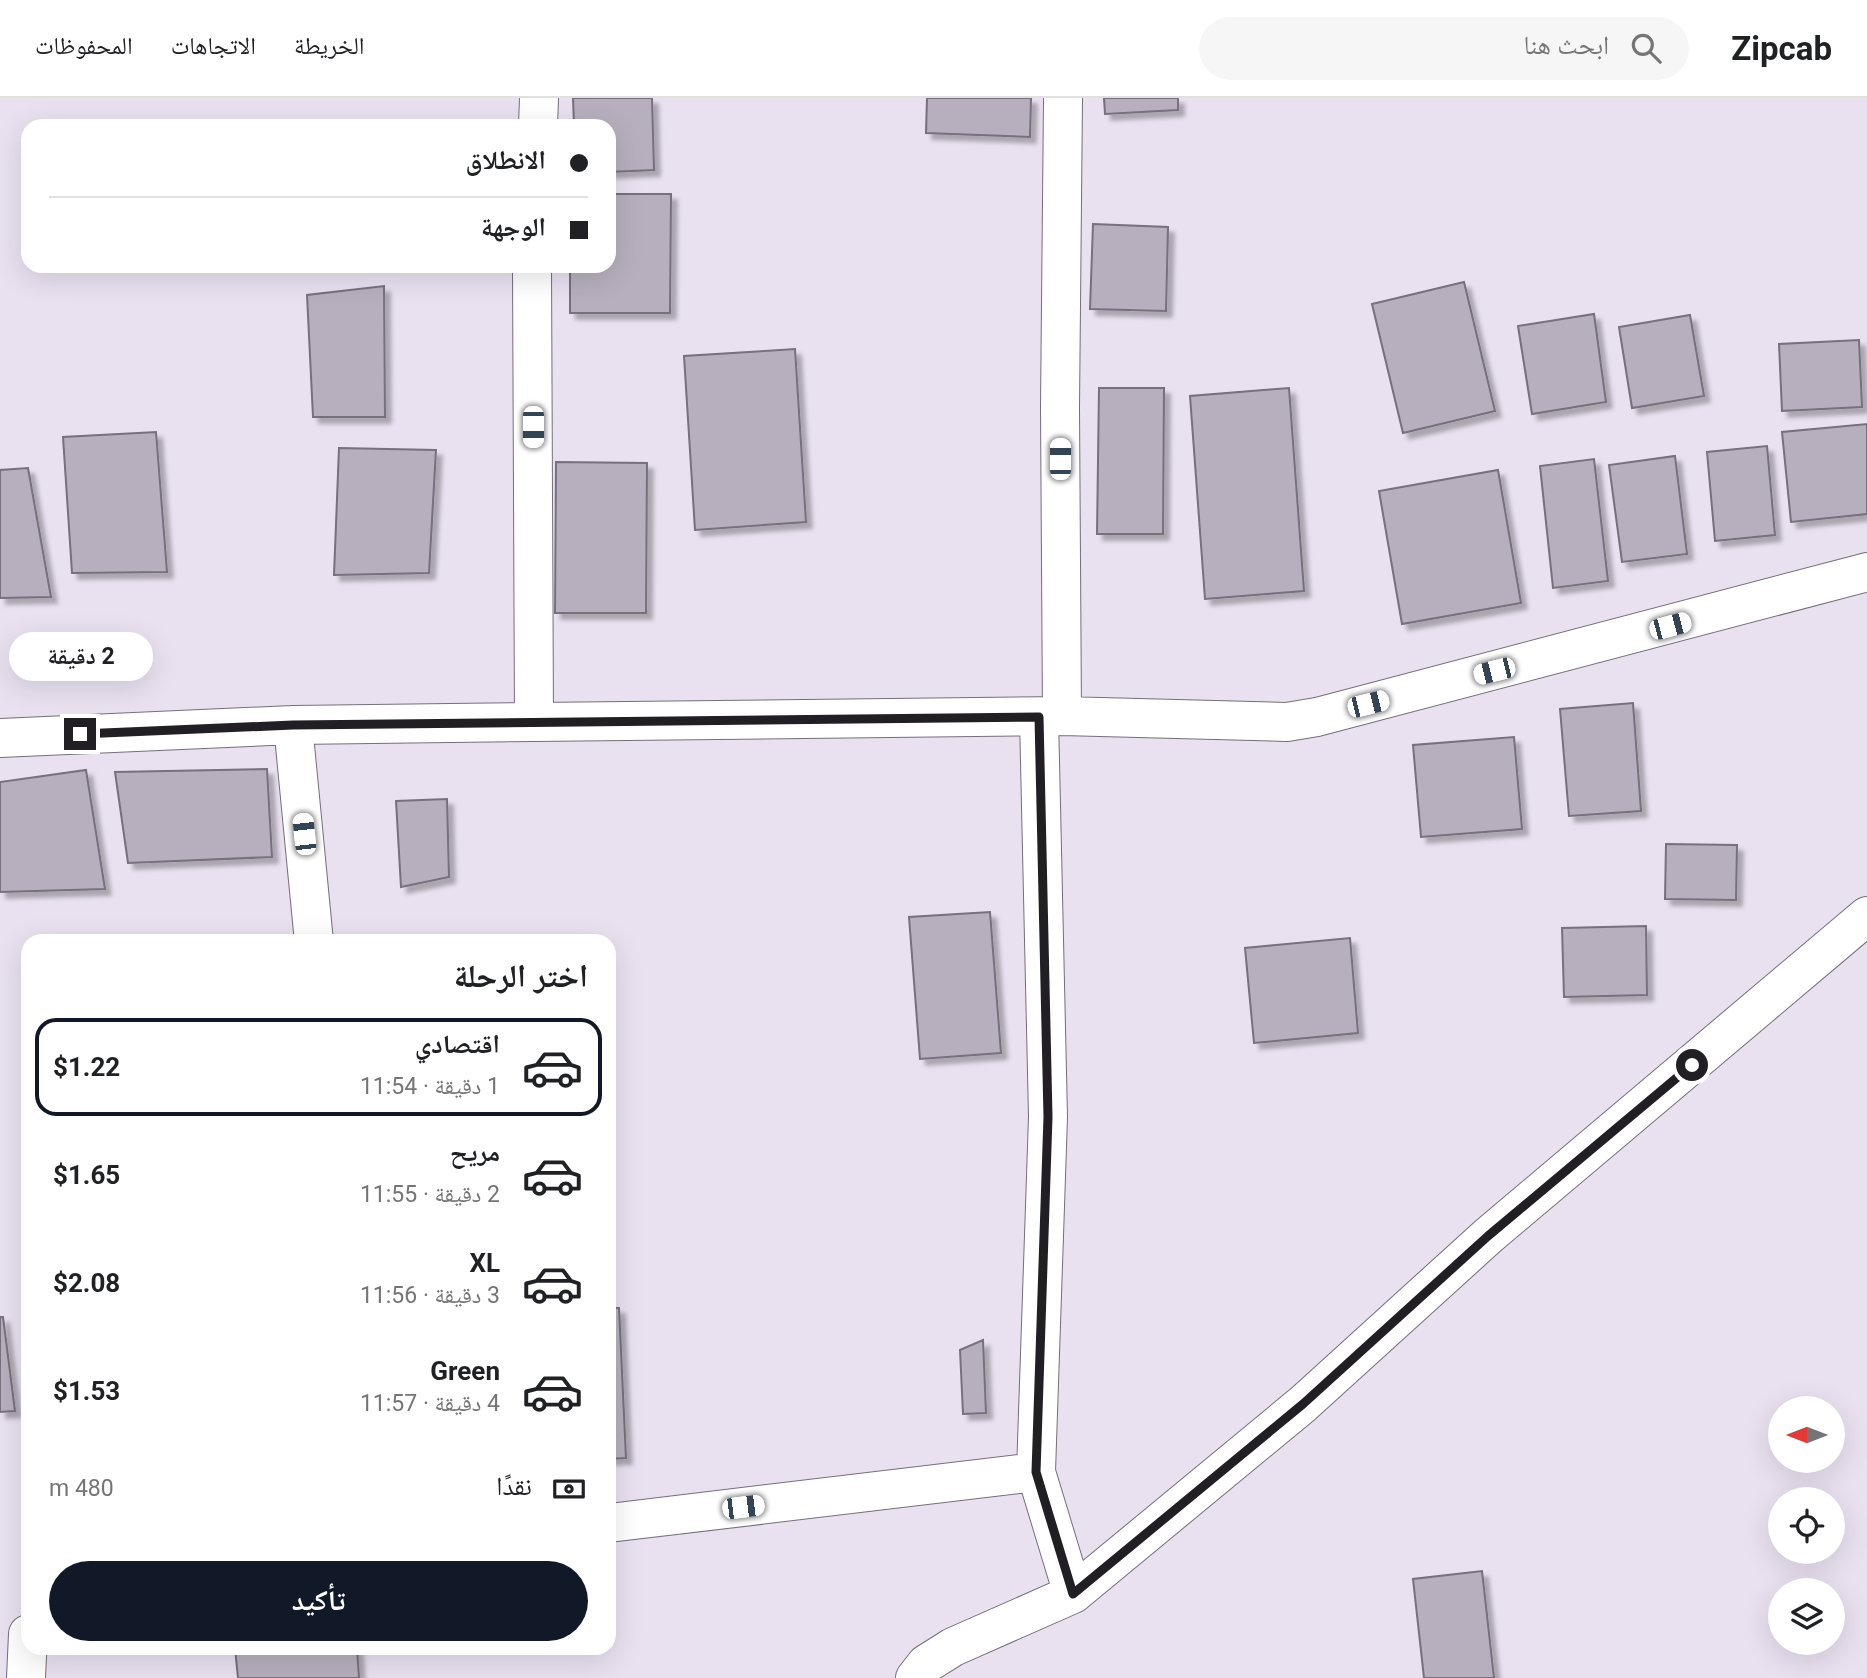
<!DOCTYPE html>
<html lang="ar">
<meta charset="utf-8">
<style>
body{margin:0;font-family:Roboto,"Noto Naskh Arabic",sans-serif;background:#f6f6f6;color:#202124;direction:rtl;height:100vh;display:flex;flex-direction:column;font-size:26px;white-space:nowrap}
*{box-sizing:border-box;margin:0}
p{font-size:23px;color:#757577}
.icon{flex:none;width:38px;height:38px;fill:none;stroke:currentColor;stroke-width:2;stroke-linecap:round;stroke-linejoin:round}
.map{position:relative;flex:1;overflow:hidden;direction:ltr}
.panel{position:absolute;left:21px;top:836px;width:595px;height:721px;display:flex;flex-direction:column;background:#fff;border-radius:21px;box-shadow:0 7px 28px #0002;direction:rtl}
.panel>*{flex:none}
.top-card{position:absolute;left:21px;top:21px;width:595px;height:154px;border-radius:21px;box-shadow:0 7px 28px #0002;direction:rtl;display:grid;align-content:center;height:154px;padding:0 28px;background:#fff}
.needle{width:46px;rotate:270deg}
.controls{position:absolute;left:1768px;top:1298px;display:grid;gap:14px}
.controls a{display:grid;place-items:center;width:77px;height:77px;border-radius:50%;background:#fff;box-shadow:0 7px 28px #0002;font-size:35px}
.end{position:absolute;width:32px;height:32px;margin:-16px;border:9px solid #221f24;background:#fff;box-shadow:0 0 0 4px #fff}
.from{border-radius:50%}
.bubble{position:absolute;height:49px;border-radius:24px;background:#fff;box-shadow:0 7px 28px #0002;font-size:23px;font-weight:700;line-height:49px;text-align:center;direction:rtl}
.car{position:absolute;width:21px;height:42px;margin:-21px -10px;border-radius:9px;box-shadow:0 0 5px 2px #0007;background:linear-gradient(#fff 24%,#345 0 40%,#fff 0 76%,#345 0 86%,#fff 0)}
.top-card b{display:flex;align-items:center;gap:24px;height:66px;font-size:26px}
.top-card b+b{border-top:2px solid #e0e0e0}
.top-card i{width:18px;height:18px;background:#202124}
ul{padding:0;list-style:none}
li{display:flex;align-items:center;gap:21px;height:98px;margin:0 14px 10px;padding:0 14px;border:4px solid transparent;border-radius:21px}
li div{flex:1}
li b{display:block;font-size:26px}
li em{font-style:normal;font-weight:700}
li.on{border-color:#111827}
li>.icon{width:63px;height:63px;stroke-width:1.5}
h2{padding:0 28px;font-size:32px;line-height:84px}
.pay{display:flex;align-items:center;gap:18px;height:77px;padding:0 28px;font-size:26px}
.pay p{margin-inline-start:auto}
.action{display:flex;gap:14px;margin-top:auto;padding:14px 28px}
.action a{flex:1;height:80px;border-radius:42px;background:#111827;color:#fff;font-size:28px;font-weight:700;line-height:80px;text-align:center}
header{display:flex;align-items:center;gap:42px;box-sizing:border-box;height:98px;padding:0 35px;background:#fff;border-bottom:2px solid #e0e0e0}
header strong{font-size:33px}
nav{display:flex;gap:38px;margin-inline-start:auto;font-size:24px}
.search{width:490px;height:63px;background:#f6f6f6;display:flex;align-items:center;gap:18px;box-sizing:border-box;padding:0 24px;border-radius:38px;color:#757577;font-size:26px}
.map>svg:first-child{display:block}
.building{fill:#b7afbd;stroke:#776f7d;stroke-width:2;filter:url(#shadow)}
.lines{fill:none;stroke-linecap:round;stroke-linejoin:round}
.minor-casing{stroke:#756e7b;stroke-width:40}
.minor{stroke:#fff;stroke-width:38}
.route{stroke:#221f24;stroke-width:9}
</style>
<header>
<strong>Zipcab</strong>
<div class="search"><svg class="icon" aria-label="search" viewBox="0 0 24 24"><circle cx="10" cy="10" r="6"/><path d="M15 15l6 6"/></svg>ابحث هنا</div>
<nav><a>الخريطة</a><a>الاتجاهات</a><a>المحفوظات</a></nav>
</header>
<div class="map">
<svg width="1867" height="1580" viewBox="0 0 1867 1580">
<defs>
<filter id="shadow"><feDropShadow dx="6" dy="6" stdDeviation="2" flood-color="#0004"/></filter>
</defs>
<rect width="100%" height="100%" fill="#e9e1f0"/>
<!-- building -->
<path class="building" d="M573 0H652L654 72 609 74V28H574Z
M927 0H1031L1030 39 926 35Z
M1104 0H1178V12L1105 16Z
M609 96H671L670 215H570V168H609Z
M1093 126 1168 129 1166 213 1090 211Z
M1464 184 1495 313 1403 335 1372 206Z
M384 188 385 319H313L307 197Z
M1594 216 1606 304 1532 316 1518 228Z
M1690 217 1704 298 1632 310 1619 229Z
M1859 242 1862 309 1782 313 1779 246Z
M795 251 806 424 695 432 684 258Z
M1099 290H1164L1163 436H1097Z
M1289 290 1304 493 1205 501 1190 298Z
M1867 326V416L1791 424 1782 334Z
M156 334 167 474 72 475 63 339Z
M1767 348 1775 437 1715 443 1707 354Z
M339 350 436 352 429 475 334 477Z
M1675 358 1687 456 1622 464 1609 367Z
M1594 361 1608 483 1553 490 1540 368Z
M556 364 647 365 646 515H555Z
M28 370 51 499 0 500V372Z
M1498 372 1521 505 1402 526 1379 393Z
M1633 605 1641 713 1569 718 1560 611Z
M1514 639 1522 731 1421 739 1413 647Z
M267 671 272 759 128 765 115 674Z
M86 672 105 791 0 794V684Z
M447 701 449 779 401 789 396 703Z
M1666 746 1737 747 1736 802 1665 801Z
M990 814 1001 955 920 961 909 819Z
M1646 828 1647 897 1564 899 1562 830Z
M1350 840 1358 935 1254 945 1245 850Z
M609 1210H619L626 1360 609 1361Z
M0 1219H3L15 1313 0 1314Z
M983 1242 986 1315 963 1316 960 1252Z
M1482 1473 1494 1580H1424L1413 1481Z
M235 1550H357L359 1580H238Z"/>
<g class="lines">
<!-- minor casing -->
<g class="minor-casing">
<path id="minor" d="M538 28 539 0
M532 168 534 624
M1062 618 1060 310 1063 0
M1039 619 1048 1019 1036 1374 1073 1496
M293 627 314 844
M0 640 293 627 534 624 1062 618 1287 624 1317 619 1867 474
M609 1425 1036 1374
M26 1580 28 1536
M915 1580 926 1566 953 1549 1073 1496 1303 1306 1488 1138 1867 818"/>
</g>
<!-- minor -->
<use href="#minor" class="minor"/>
</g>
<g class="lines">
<!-- route -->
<path class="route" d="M80 636 293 627 1039 619 1048 1019 1036 1374 1073 1496 1303 1306 1488 1138 1692 967"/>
</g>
</svg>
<div class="controls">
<a><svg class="needle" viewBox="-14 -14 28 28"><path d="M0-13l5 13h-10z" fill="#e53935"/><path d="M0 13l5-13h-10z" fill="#757577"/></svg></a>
<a><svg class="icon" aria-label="locate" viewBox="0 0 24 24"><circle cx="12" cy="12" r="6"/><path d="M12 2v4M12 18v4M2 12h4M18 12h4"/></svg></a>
<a><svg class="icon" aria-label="layers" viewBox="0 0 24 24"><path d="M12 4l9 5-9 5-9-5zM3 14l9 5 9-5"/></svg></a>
</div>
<i class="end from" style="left:1692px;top:967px"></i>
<i class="end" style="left:80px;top:636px"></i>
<div class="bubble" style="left:9px;top:534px;width:144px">2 دقيقة</div>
<i class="car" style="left:533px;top:329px;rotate:180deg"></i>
<i class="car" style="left:1060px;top:361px;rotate:0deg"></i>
<i class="car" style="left:1670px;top:528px;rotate:75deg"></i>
<i class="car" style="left:1494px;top:573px;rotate:256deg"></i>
<i class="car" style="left:1368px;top:606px;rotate:76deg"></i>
<i class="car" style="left:304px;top:736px;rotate:354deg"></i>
<i class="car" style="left:743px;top:1409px;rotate:83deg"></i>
<div class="top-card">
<b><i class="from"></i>الانطلاق</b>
<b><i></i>الوجهة</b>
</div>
<section class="panel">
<h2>اختر الرحلة</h2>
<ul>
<li class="on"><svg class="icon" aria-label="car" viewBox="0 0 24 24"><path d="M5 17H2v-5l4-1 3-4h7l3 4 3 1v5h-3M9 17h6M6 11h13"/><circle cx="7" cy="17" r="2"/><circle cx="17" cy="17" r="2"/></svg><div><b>اقتصادي</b><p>1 دقيقة · 11:54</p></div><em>$1.22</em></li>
<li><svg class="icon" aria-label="car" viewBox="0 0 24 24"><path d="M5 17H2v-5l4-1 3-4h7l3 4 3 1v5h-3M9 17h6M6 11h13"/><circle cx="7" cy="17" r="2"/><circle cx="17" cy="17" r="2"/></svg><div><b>مريح</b><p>2 دقيقة · 11:55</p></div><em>$1.65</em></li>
<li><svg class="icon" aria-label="car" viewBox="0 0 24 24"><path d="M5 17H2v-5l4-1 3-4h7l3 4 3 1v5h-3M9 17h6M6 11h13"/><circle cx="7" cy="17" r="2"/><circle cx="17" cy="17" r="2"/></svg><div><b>XL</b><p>3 دقيقة · 11:56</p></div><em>$2.08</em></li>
<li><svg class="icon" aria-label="car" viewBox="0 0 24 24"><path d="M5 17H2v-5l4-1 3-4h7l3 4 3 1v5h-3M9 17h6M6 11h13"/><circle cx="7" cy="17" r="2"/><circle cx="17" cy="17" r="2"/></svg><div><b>Green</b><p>4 دقيقة · 11:57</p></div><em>$1.53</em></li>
</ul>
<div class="pay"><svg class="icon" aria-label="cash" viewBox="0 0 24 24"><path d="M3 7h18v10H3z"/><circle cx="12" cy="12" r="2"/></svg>نقدًا<p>480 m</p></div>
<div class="action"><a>تأكيد</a></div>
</section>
</div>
